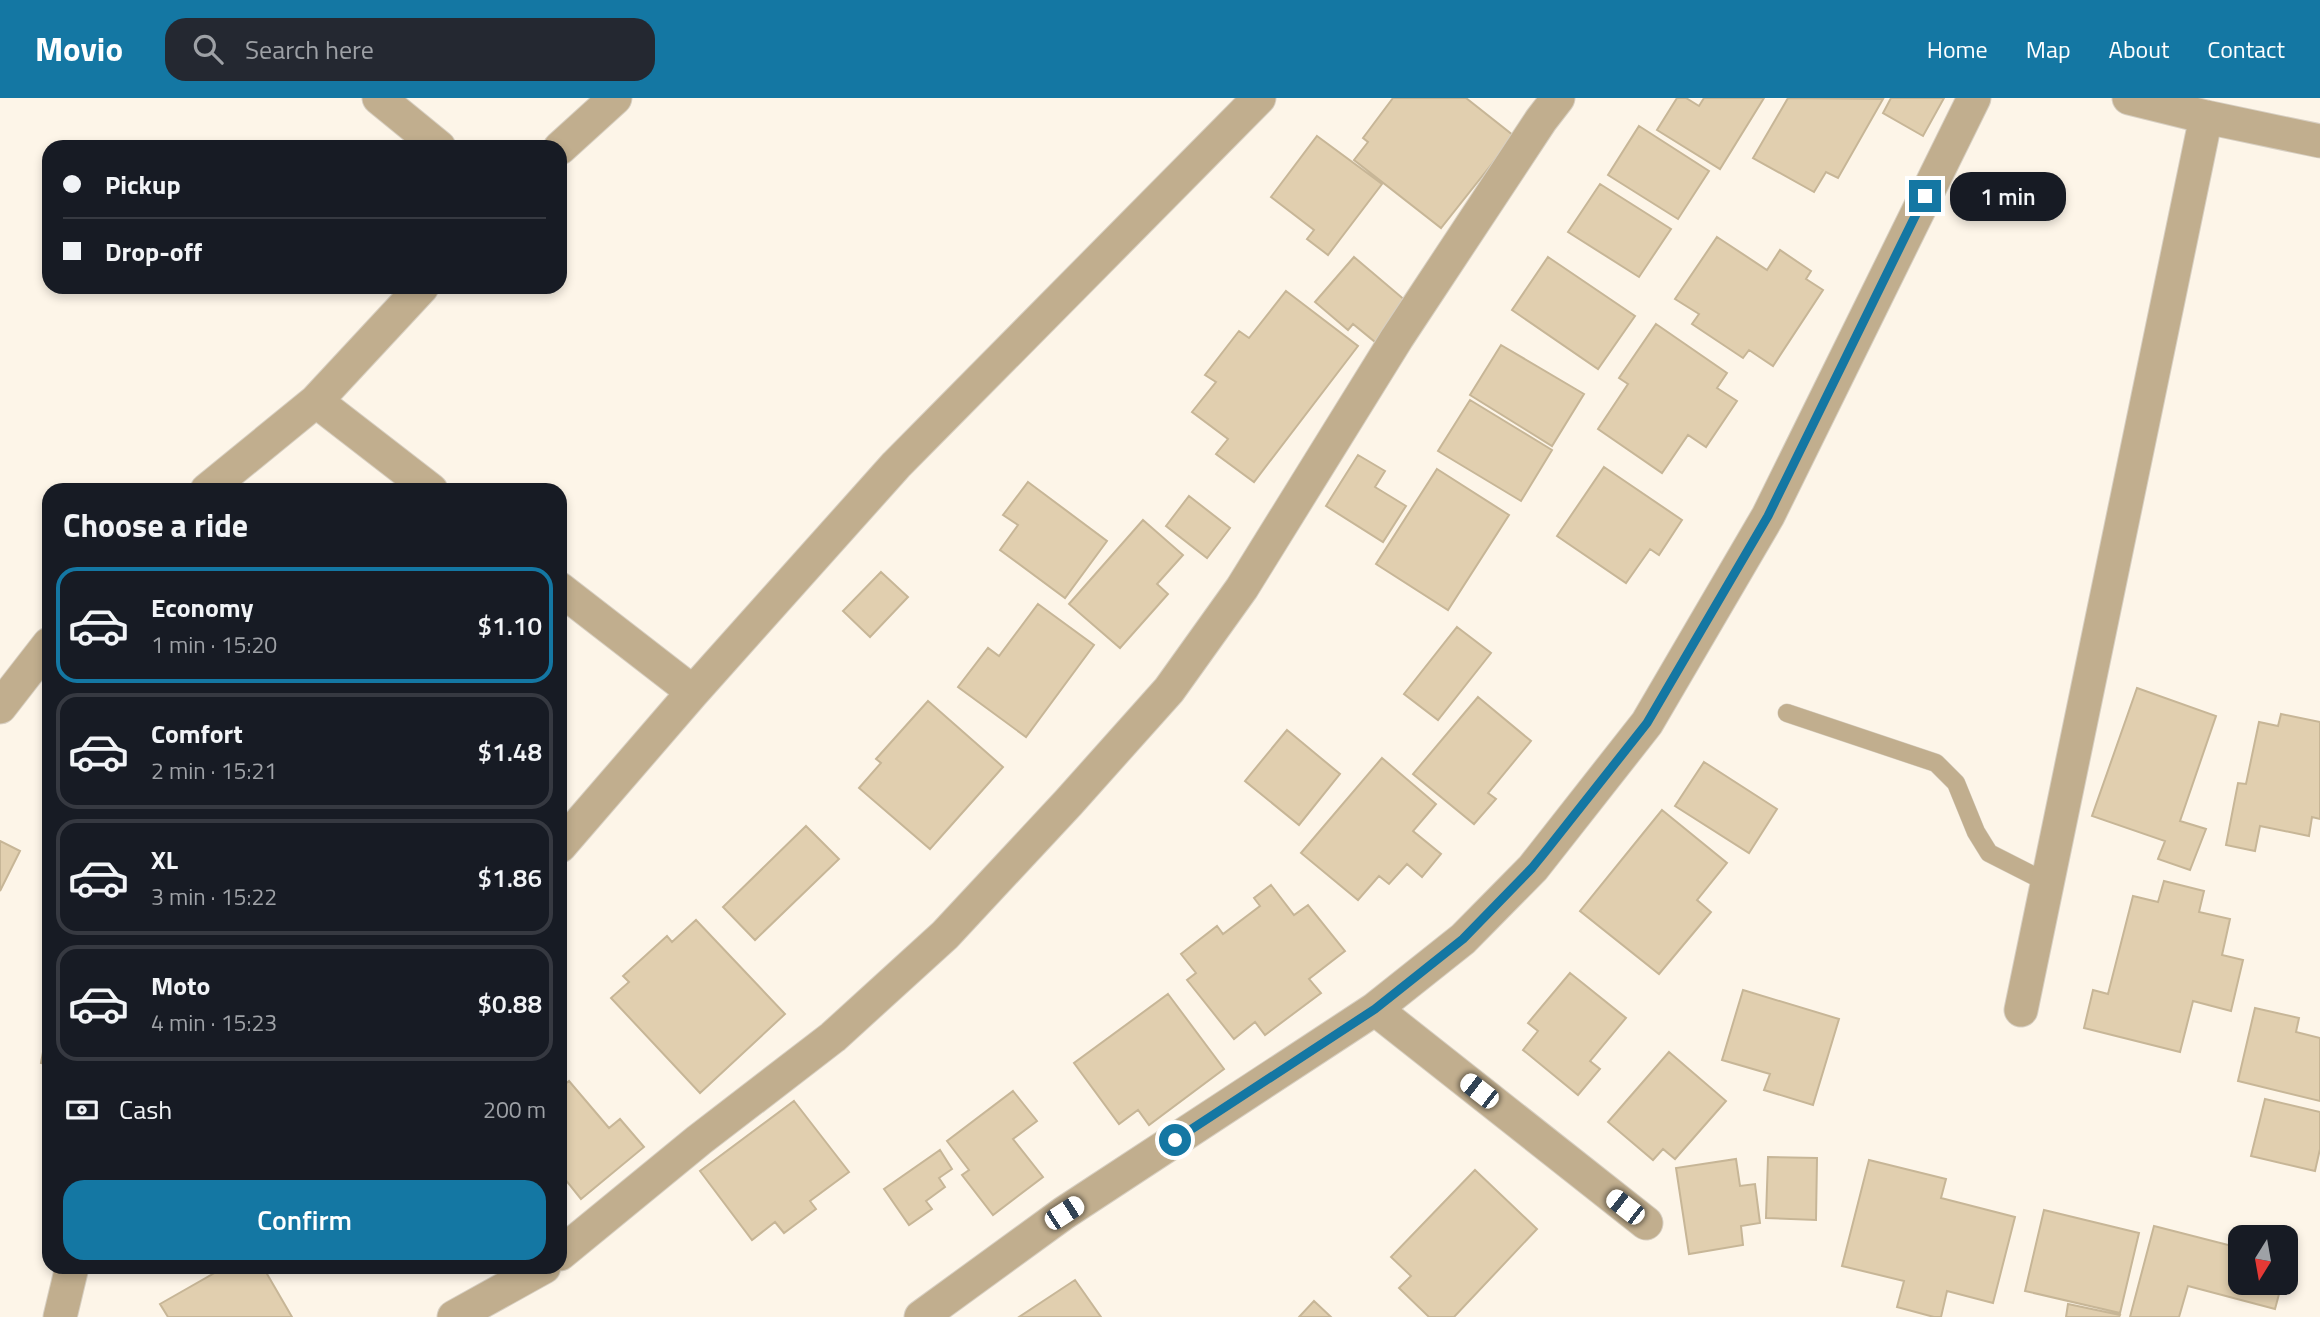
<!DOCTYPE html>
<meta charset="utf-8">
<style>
body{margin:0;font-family:"Titillium Web",sans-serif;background:#242831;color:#f1f3f6;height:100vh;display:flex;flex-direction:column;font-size:26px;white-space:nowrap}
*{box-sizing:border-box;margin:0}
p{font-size:23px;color:#9ea1a6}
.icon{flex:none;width:38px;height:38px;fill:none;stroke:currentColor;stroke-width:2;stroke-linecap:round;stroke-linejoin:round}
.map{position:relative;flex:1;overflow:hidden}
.side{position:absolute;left:42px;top:385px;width:525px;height:791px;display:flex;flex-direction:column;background:#171b24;border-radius:21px;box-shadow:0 4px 10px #0003}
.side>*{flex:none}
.top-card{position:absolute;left:42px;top:42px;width:525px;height:154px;border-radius:21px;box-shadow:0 4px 10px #0003;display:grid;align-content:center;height:154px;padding:0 21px;background:#171b24}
.needle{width:46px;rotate:191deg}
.controls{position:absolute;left:2228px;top:1127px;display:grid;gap:14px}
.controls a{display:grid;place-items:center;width:70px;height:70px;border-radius:14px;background:#171b24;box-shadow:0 4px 10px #0003;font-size:35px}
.end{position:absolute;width:32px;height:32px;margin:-16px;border:9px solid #1477a3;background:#fff;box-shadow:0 0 0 4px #fff}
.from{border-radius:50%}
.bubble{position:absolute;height:49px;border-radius:21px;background:#171b24;box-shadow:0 4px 10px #0003;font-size:23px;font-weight:600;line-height:49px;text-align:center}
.car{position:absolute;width:21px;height:42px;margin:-21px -10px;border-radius:9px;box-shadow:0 0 5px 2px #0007;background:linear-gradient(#fff 24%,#345 0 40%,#fff 0 76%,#345 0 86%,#fff 0)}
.top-card b{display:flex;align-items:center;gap:24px;height:66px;font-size:26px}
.top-card b+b{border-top:2px solid #363941}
.top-card i{width:18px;height:18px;background:#f1f3f6}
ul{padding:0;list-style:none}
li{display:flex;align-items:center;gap:21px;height:116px;margin:0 14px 10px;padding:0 7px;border:4px solid #363941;border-radius:21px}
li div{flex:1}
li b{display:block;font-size:26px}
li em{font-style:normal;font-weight:600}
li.on{border-color:#1477a3}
li>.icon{width:63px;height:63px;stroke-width:1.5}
h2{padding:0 21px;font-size:32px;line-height:84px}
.pay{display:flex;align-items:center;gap:18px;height:77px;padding:0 21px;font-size:26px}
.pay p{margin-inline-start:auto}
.cta{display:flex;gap:14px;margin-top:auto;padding:14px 21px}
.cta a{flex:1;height:80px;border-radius:21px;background:#1477a3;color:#fff;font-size:28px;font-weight:600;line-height:80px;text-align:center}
header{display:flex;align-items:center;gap:42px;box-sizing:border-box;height:98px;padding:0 35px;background:#1477a3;color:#fff}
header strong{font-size:33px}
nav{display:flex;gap:38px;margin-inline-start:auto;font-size:24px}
.search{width:490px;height:63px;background:#242831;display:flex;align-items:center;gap:18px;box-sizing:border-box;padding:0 24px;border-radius:21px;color:#9ea1a6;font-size:26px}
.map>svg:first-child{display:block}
.building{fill:#e1cfaf;stroke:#c7b697;stroke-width:2}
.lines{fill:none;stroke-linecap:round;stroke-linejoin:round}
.service-casing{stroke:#d7cfc2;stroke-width:19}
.minor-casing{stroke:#d7cfc2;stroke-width:35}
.service{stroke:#c1ae8e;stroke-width:18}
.minor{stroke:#c1ae8e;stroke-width:33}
.route{stroke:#1477a3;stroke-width:9}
</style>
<header>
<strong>Movio</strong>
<div class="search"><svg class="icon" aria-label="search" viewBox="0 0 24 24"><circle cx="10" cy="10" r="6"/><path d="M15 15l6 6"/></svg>Search here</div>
<nav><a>Home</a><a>Map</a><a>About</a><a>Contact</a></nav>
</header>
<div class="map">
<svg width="2320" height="1219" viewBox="0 0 2320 1219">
<rect width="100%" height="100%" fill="#fdf5e8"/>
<!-- building -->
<path class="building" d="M1393 0H1466L1514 38 1441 130 1354 62 1368 44 1363 40Z
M1677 0H1686L1699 8 1704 0H1764L1720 71 1657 32Z
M1788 0 1883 1 1838 80 1826 74 1814 94 1753 60Z
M1891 0H1944L1923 38 1883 15Z
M1639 28 1709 73 1678 121 1608 77Z
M1317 38 1382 86 1328 157 1307 141 1314 132 1271 99Z
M1600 86 1671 131 1639 179 1568 134Z
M1717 139 1767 172 1780 152 1811 173 1806 181 1823 192 1773 268 1749 252 1743 260 1692 226 1699 216 1675 201Z
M1354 159 1413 209 1380 248 1353 226 1348 232 1315 204Z
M1548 159 1635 218 1598 271 1512 212Z
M1286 193 1358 248 1254 384 1216 356 1228 341 1192 314 1216 284 1205 277 1239 233 1249 240Z
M1656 226 1727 275 1717 290 1737 303 1706 349 1688 337 1662 375 1598 331 1628 286 1619 280Z
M1501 247 1584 296 1552 348 1470 297Z
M1470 302 1552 352 1521 403 1438 353Z
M1358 357 1385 373 1375 389 1406 408 1383 444 1326 408Z
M1604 369 1682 422 1659 457 1650 451 1626 485 1557 438Z
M1437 371 1509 417 1448 512 1376 466Z
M1028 384 1107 443 1065 500 1000 452 1018 427 1003 417Z
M1189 398 1230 430 1207 460 1166 428Z
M1143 422 1183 457 1157 486 1168 496 1120 550 1069 506Z
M881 474 908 499 870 539 843 513Z
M1038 506 1094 547 1026 639 958 589 988 550 999 558Z
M1457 529 1491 555 1438 622 1404 596Z
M2137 590 2216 618 2180 723 2206 731 2190 772 2158 761 2165 743 2092 718Z
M1478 599 1531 643 1488 695 1496 701 1474 726 1413 676Z
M928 603 1003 669 930 751 859 690 881 665 876 661Z
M2281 616 2320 624V721L2312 719 2309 738 2260 728 2255 753 2226 747 2238 685 2246 686 2259 624 2278 628Z
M1287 632 1340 676 1299 727 1245 683Z
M1382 660 1436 706 1413 733 1441 756 1422 779 1407 766 1389 786 1379 778 1358 802 1301 755Z
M1704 664 1777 711 1749 755 1675 708Z
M1662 712 1727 765 1697 802 1711 814 1659 876 1580 813Z
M806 728 839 761 755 842 723 809Z
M0 743 20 753 0 793Z
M2164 783 2204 793 2199 814 2230 821 2222 857 2243 862 2231 913 2193 903 2180 954 2084 930 2093 892 2108 896 2133 798 2158 804Z
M1271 787 1294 817 1308 807 1345 853 1309 881 1321 895 1265 937 1255 924 1234 941 1187 882 1196 875 1181 856 1217 828 1223 836 1260 808 1254 800Z
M696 822 785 916 700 995 611 900 629 884 623 878 667 838 672 844Z
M1570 875 1626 920 1590 963 1600 971 1578 997 1523 952 1538 933 1528 925Z
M1743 892 1839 921 1813 1007 1764 992 1770 976 1722 962Z
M1168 896 1224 971 1149 1027 1138 1012 1119 1026 1074 965Z
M2255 910 2299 920 2296 934 2320 940V1003L2238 983Z
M49 921V967L41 965Z
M1669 954 1726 1003 1675 1061 1663 1051 1653 1062 1608 1024Z
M569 983 609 1030 620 1021 644 1049 581 1101 560 1075V990Z
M1013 993 1037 1023 1013 1041 1043 1079 993 1117 962 1077 969 1072 947 1043Z
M2265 1001 2320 1014V1051L2315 1073 2251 1058Z
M794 1003 849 1074 810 1103 816 1111 784 1135 775 1124 752 1142 700 1073Z
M940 1052 952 1071 939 1080 945 1089 926 1103 932 1111 909 1127 884 1091Z
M1768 1059 1817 1060 1816 1122 1766 1120Z
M1736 1061 1740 1088 1755 1086 1760 1125 1741 1128 1743 1147 1689 1156 1676 1070Z
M1869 1062 1946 1081 1941 1100 2015 1119 1993 1205 1947 1193 1941 1219H1934L1897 1209 1904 1183 1842 1168Z
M1475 1072 1537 1131 1454 1219H1429L1399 1190 1411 1178 1391 1159Z
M2044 1112 2139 1135 2120 1215 2025 1193Z
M2154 1128 2240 1150V1185H2282L2275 1211 2188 1188 2179 1219H2130Z
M225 1169H263L292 1219H168L160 1206Z
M1075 1182 1101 1219H1019Z
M1314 1203 1331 1219H1299Z
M2068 1206 2120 1217 2119 1219H2066Z"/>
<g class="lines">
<!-- service casing -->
<g class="service-casing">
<path id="service" d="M1787 615 1936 665 1956 685 1976 734 1989 755 2048 785"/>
</g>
<!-- minor casing -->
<g class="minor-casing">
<path id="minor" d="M379 0 439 49
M2129 0 2206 19 2320 43
M560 50 615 0
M316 303 431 392
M207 392 316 303 422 189
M560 491 693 594 896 367 1259 0
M0 609 49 546
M560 748 693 594
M1375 911 1646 1125
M2021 912 2206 19
M560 1156 699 1042 833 939 945 837 1068 705 1169 592 1242 490 1397 240 1541 22 1558 0
M60 1219 72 1169
M454 1219 544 1169
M921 1219 1064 1115 1375 911 1463 841 1533 770 1647 625 1768 418 1974 0"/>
</g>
<!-- service -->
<use href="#service" class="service"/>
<!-- minor -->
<use href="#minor" class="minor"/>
</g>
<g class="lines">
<!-- route -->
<path class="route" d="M1175 1042 1375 911 1463 841 1532 770 1549 749 1647 625 1768 418 1925 98"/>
</g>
</svg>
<div class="controls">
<a><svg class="needle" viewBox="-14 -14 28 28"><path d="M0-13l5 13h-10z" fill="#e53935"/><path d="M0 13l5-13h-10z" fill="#9ea1a6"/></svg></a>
</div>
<i class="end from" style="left:1175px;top:1042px"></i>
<i class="end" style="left:1925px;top:98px"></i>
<div class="bubble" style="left:1950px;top:74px;width:116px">1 min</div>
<i class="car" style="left:1479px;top:993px;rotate:308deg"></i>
<i class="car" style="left:1625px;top:1109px;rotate:308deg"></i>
<i class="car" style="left:1064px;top:1115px;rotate:57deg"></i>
<div class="top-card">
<b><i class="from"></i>Pickup</b>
<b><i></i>Drop-off</b>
</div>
<section class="side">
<h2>Choose a ride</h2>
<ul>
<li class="on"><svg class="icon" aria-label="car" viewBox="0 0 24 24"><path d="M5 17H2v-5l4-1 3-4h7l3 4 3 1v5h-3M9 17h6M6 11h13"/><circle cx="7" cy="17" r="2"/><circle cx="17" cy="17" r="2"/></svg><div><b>Economy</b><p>1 min · 15:20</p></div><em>$1.10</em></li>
<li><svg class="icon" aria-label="car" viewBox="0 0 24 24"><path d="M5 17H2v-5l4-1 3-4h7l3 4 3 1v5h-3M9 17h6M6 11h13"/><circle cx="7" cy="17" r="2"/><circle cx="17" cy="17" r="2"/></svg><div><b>Comfort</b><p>2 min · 15:21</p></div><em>$1.48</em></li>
<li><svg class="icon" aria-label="car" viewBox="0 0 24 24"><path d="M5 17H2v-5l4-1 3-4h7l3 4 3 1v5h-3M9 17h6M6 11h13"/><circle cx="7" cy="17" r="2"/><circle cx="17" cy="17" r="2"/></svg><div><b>XL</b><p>3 min · 15:22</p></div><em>$1.86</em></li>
<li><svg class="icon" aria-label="car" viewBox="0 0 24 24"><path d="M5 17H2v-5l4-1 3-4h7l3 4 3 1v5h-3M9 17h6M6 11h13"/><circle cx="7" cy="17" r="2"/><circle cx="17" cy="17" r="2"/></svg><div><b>Moto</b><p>4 min · 15:23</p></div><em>$0.88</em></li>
</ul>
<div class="pay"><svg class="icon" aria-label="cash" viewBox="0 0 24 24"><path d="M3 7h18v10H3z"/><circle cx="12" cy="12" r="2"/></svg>Cash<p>200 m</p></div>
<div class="cta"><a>Confirm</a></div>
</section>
</div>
